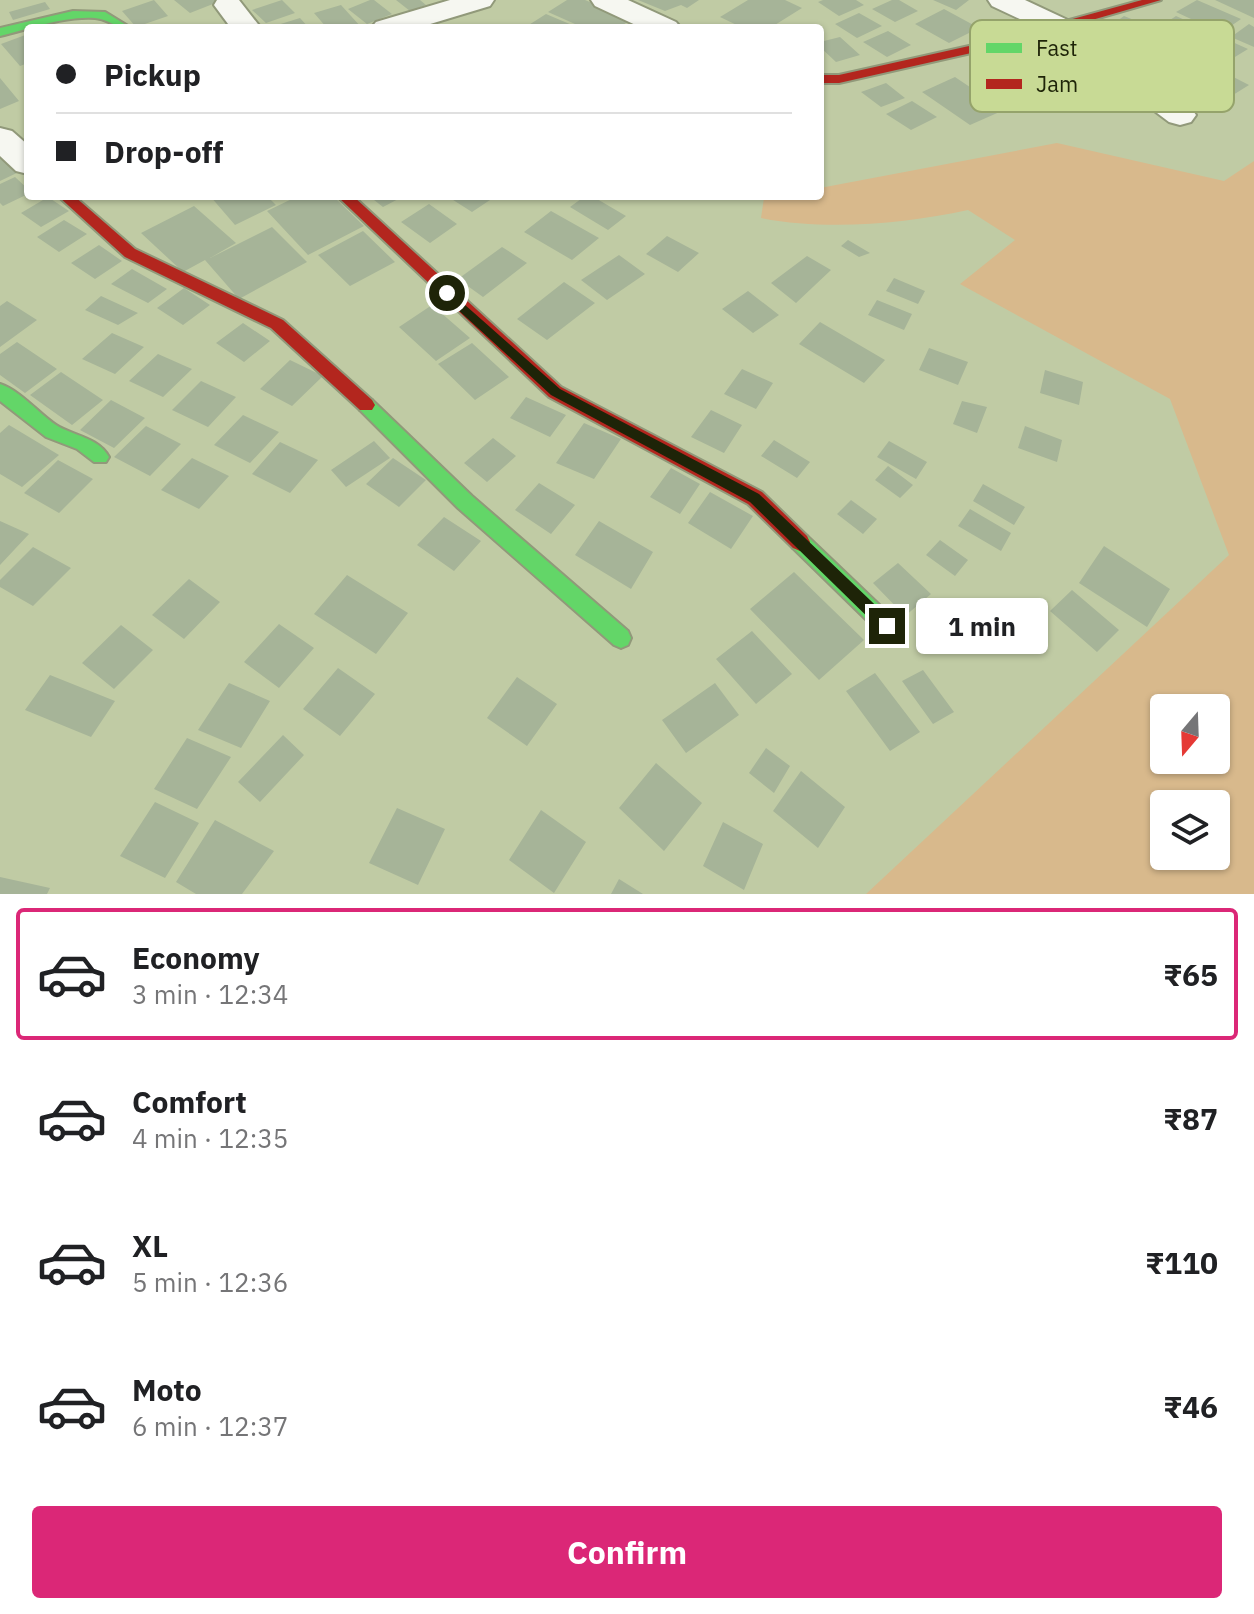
<!DOCTYPE html>
<meta charset="utf-8">
<style>
body{margin:0;font-family:"IBM Plex Sans",sans-serif;background:#f6f6f6;color:#202124;height:100vh;display:flex;flex-direction:column;font-size:30px;white-space:nowrap}
*{box-sizing:border-box;margin:0}
p{font-size:26px;color:#757577}
.icon{flex:none;width:44px;height:44px;fill:none;stroke:currentColor;stroke-width:2;stroke-linecap:round;stroke-linejoin:round}
.map{position:relative;height:894px;overflow:hidden}
.drawer{display:flex;flex-direction:column;background:#fff;flex:1}
.drawer>*{flex:none}
.banner{position:absolute;left:24px;top:24px;width:800px;height:176px;border-radius:8px;box-shadow:0 2px 6px #0004;display:grid;align-content:center;height:176px;padding:0 32px;background:#fff}
.needle{width:52px;rotate:199deg}
.fabs{position:absolute;left:1150px;top:694px;display:grid;gap:16px}
.fabs a{display:grid;place-items:center;width:80px;height:80px;border-radius:8px;background:#fff;box-shadow:0 2px 6px #0004;font-size:40px}
.end{position:absolute;width:36px;height:36px;margin:-18px;border:10px solid #1e2408;background:#fff;box-shadow:0 0 0 4px #fff}
.from{border-radius:50%}
.bubble{position:absolute;height:56px;border-radius:8px;background:#fff;box-shadow:0 2px 6px #0004;font-size:26px;font-weight:800;line-height:56px;text-align:center}
.banner b{display:flex;align-items:center;gap:28px;height:76px;font-size:30px}
.banner b+b{border-top:2px solid #e0e0e0}
.banner i{width:20px;height:20px;background:#202124}
ul{padding:14px 0 0;list-style:none}
li{display:flex;align-items:center;gap:24px;height:132px;margin:0 16px 12px;padding:0 16px;border:4px solid transparent;border-radius:8px}
li div{flex:1}
li b{display:block;font-size:30px}
li em{font-style:normal;font-weight:800}
li.active{border-color:#db2777}
li>.icon{width:72px;height:72px;stroke-width:1.5}
.action{display:flex;gap:16px;margin-top:auto;padding:16px 32px}
.action a{flex:1;height:92px;border-radius:8px;background:#db2777;color:#fff;font-size:32px;font-weight:800;line-height:92px;text-align:center}
.map>svg:first-child{display:block}
.green{fill:#d8b98c;fill-rule:evenodd}
.building{fill:#a6b498}
.lines{fill:none;stroke-linecap:round;stroke-linejoin:round}
.street-casing{stroke:#91997a;stroke-width:4}
.fast-casing{stroke:#91997a;stroke-width:4}
.jam-casing{stroke:#91997a;stroke-width:4}
.street{fill:#f6f7f1;fill-rule:evenodd}
.fast{fill:#63d668;fill-rule:evenodd}
.jam{fill:#b3261e;fill-rule:evenodd}
.route{fill:#1e2408}
.key{fill:#c8da95;stroke:#95a36b;stroke-width:2}
.key-label{font-size:22px;fill:#1e2408}
</style>
<div class="map">
<svg width="1254" height="894" viewBox="0 0 1254 894">
<rect width="100%" height="100%" fill="#c0cba4"/>
<!-- green -->
<path class="green" d="M1057 143 1224 181 1254 161V894H866L1229 555 1170 399 960 284 1015 240 968 210C903 224 827 231 761 218L764 198 820 196V188ZM1164 708H1216V760H1164ZM1164 804H1216V856H1164Z"/>
<!-- building -->
<path class="building" d="M154 0 168 16 136 27 122 11Z
M174 0H215L218 2 190 13Z
M282 0 295 13 266 23 252 10Z
M370 0H374L392 14 367 24 348 9Z
M396 0H420L426 5 410 11Z
M567 0H585L631 19 619 28H584L548 12Z
M638 0H699L687 8 681 5 665 11Z
M748 0H785L802 8 770 28H743L720 17Z
M823 0H856L864 5 839 16 818 2Z
M892 0H899L918 11 895 22 872 9Z
M933 0H969L956 10Z
M1197 0 1241 19 1221 33 1176 12Z
M1215 0H1254V18Z
M45 2 50 9 13 20 9 12Z
M341 5 361 27 327 28 314 13Z
M944 9 979 28 949 43 915 24Z
M859 13 882 26 857 38 835 24Z
M546 14 579 28H524Z
M1124 16 1154 28 1140 39 1110 26Z
M1176 16 1211 32 1197 42 1161 26Z
M300 18 309 28H271V27Z
M1249 24 1254 27V47L1231 37Z
M888 31 911 45 887 57 863 42Z
M28 34V63L20 66 1 44Z
M1219 36 1248 49 1230 60 1202 46Z
M840 37 860 55 836 62 820 47V42Z
M1200 60 1249 85 1233 95 1184 68Z
M955 77 1004 110 970 125 922 92Z
M0 78 19 101 0 109Z
M886 83 905 98 881 107 861 92Z
M912 101 937 117 911 130 886 114Z
M0 147 23 170 0 181Z
M15 177 28 189V194L3 206 0 203V184Z
M210 196H267L276 205 235 225Z
M298 196H333L364 226 308 255 267 211Z
M369 196H404L383 207Z
M453 196H496L472 212 450 198Z
M585 196H592L626 216 608 230 570 207Z
M48 197 69 211 41 227 21 213Z
M429 204 457 224 430 243 401 222Z
M194 206 236 243 210 258 272 227 307 262 239 299 205 260 183 272 141 233Z
M551 211 599 238 572 260 524 232Z
M64 220 87 234 59 252 37 237Z
M363 231 395 262 350 286 318 255Z
M667 236 699 253 678 272 646 254Z
M848 240 870 253 859 257 841 246Z
M99 245 122 261 95 279 71 263Z
M502 247 527 263 483 297 458 279Z
M619 255 645 274 607 300 581 280Z
M807 256 831 270 796 303 771 283Z
M132 269 167 289 148 303 111 284Z
M894 278 925 291 918 304 886 291Z
M564 282 595 303 547 340 517 319Z
M184 288 210 305 183 325 157 308Z
M748 291 779 315 753 333 722 309Z
M101 296 138 313 118 325 85 310Z
M877 300 912 314 904 330 868 315Z
M7 301 37 320 0 347V306Z
M432 305 470 338 436 361 399 327Z
M820 322 885 360 864 383 799 344Z
M243 323 270 341 244 362 216 343Z
M112 333 144 347 115 374 82 359Z
M17 342 57 369 25 393 0 375V354Z
M472 343 509 377 475 400 438 364Z
M929 348 968 362 958 385 919 370Z
M158 354 192 369 163 397 129 381Z
M290 360 323 376 292 406 260 389Z
M742 369 773 383 756 409 724 394Z
M1045 370 1083 382 1079 405 1040 393Z
M61 372 103 400 72 425 30 395Z
M201 381 236 397 208 427 172 410Z
M526 397 566 415 550 437 510 418Z
M111 400 145 418 114 448 80 430Z
M962 401 987 407 977 433 953 424Z
M711 410 742 425 724 453 691 437Z
M243 415 279 432 250 463 214 445Z
M584 423 621 439 594 479 556 463Z
M9 425 59 455 22 487 0 474V433Z
M146 426 181 444 150 476 114 457Z
M1025 426 1062 440 1057 462 1018 448Z
M493 438 516 456 487 482 464 463Z
M774 440 810 462 797 478 761 456Z
M374 441 390 458 346 487 331 470Z
M889 441 927 462 916 479 877 457Z
M280 442 318 460 290 493 252 474Z
M192 458 229 476 199 509 161 490Z
M393 458 426 480 399 507 366 484Z
M58 460 93 479 59 513 24 493Z
M888 466 913 485 900 498 875 480Z
M671 468 700 484 680 514 650 497Z
M539 483 575 505 551 534 515 510Z
M983 484 1025 507 1014 525 973 501Z
M710 492 753 516 731 549 688 523Z
M851 500 877 519 863 534 837 514Z
M970 509 1011 533 1001 551 958 526Z
M444 517 481 541 454 571 417 545Z
M0 521 29 534 0 565Z
M599 521 653 552 631 589 575 555Z
M940 540 968 560 955 576 926 555Z
M1104 546 1170 589 1147 627 1079 583Z
M33 547 71 568 33 606 0 587V580Z
M898 563 931 594 905 616 873 583Z
M794 572 864 640 819 680 750 609Z
M347 575 408 613 376 654 314 614Z
M189 579 220 602 184 639 152 615Z
M1072 590 1119 630 1097 652 1050 611Z
M279 624 314 648 279 688 244 662Z
M121 625 153 650 114 689 82 663Z
M752 631 792 674 756 704 716 659Z
M338 668 375 694 340 736 303 709Z
M923 670 954 712 933 724 902 681Z
M875 673 920 732 890 751 846 691Z
M50 675 115 701 91 737 25 710Z
M517 677 557 704 527 746 487 718Z
M229 683 270 701 241 748 198 730Z
M715 683 739 715 686 753 662 720Z
M283 735 304 755 260 802 238 782Z
M187 738 231 757 197 809 154 789Z
M766 748 790 766 774 793 749 773Z
M656 763 702 803 664 851 619 808Z
M801 771 845 807 818 848 773 811Z
M155 802 199 823 165 878 120 856Z
M397 808 445 829 418 885 369 863Z
M541 810 586 842 554 893 509 860Z
M215 820 274 851 242 894H196L176 882Z
M723 822 763 844 744 890 703 866Z
M0 877 50 888 47 894H0Z
M619 879 643 894H611Z"/>
<g class="lines">
<!-- street casing -->
<g class="street-casing">
<path id="street" d="M217 0H239L261 28H231L214 5Z
M450 0H494L490 6 417 28H371L376 22Z
M591 0H628L676 22 681 28H642L595 6Z
M988 0H1025L1072 22 1191 108 1196 115 1191 122 1180 125 1169 122 1052 34 992 6Z
M0 128 12 131 28 145V174L16 171 0 156Z"/>
</g>
<!-- fast casing -->
<g class="fast-casing">
<path id="fast" d="M73 11 105 12 131 28C115 28 108 19 95 18 63 16 30 29 0 36V28Z
M0 384C21 391 38 413 56 425 73 436 98 437 109 457L106 462H94L77 449 46 437 0 401Z
M366 398 372 400 472 496 628 631 631 638 628 645 621 648 614 645 458 508 360 410 357 405 360 400Z
M800 533 807 536 894 619 897 626 894 633 887 636 880 633 793 548 790 542 793 536Z"/>
</g>
<!-- jam casing -->
<g class="jam-casing">
<path id="jam" d="M1142 0H1161L1002 46 839 83H820V75H839L996 40Z
M58 196H74L135 249 283 320 372 400 375 405 372 410H360L271 328 125 257Z
M337 196H353L561 387 762 492 807 536 810 542 807 548 800 551 793 548 748 504 549 397Z"/>
</g>
<!-- street -->
<use href="#street" class="street"/>
<!-- fast -->
<use href="#fast" class="fast"/>
<!-- jam -->
<use href="#jam" class="jam"/>
</g>
<!-- route -->
<path class="route" d="M447 289 560 389 759 494 892 621V631H882L750 502 551 395 443 296 441 293Z"/>
<!-- legend -->
<rect x="970" y="20" width="264" height="92" rx="12" class="key"/>
<rect x="986" y="43" width="36" height="10" fill="#63d668"/>
<rect x="986" y="79" width="36" height="10" fill="#b3261e"/>
<g class="key-label">
<text x="1036" y="56">Fast</text>
<text x="1036" y="92">Jam</text>
</g>
</svg>
<div class="fabs">
<a><svg class="needle" viewBox="-14 -14 28 28"><path d="M0-13l5 13h-10z" fill="#e53935"/><path d="M0 13l5-13h-10z" fill="#757577"/></svg></a>
<a><svg class="icon" aria-label="layers" viewBox="0 0 24 24"><path d="M12 4l9 5-9 5-9-5zM3 14l9 5 9-5"/></svg></a>
</div>
<i class="end from" style="left:447px;top:293px"></i>
<i class="end" style="left:887px;top:626px"></i>
<div class="bubble" style="left:916px;top:598px;width:132px">1 min</div>
<div class="banner">
<b><i class="from"></i>Pickup</b>
<b><i></i>Drop-off</b>
</div>
</div>
<section class="drawer">
<ul>
<li class="active"><svg class="icon" aria-label="car" viewBox="0 0 24 24"><path d="M5 17H2v-5l4-1 3-4h7l3 4 3 1v5h-3M9 17h6M6 11h13"/><circle cx="7" cy="17" r="2"/><circle cx="17" cy="17" r="2"/></svg><div><b>Economy</b><p>3 min · 12:34</p></div><em>₹65</em></li>
<li><svg class="icon" aria-label="car" viewBox="0 0 24 24"><path d="M5 17H2v-5l4-1 3-4h7l3 4 3 1v5h-3M9 17h6M6 11h13"/><circle cx="7" cy="17" r="2"/><circle cx="17" cy="17" r="2"/></svg><div><b>Comfort</b><p>4 min · 12:35</p></div><em>₹87</em></li>
<li><svg class="icon" aria-label="car" viewBox="0 0 24 24"><path d="M5 17H2v-5l4-1 3-4h7l3 4 3 1v5h-3M9 17h6M6 11h13"/><circle cx="7" cy="17" r="2"/><circle cx="17" cy="17" r="2"/></svg><div><b>XL</b><p>5 min · 12:36</p></div><em>₹110</em></li>
<li><svg class="icon" aria-label="car" viewBox="0 0 24 24"><path d="M5 17H2v-5l4-1 3-4h7l3 4 3 1v5h-3M9 17h6M6 11h13"/><circle cx="7" cy="17" r="2"/><circle cx="17" cy="17" r="2"/></svg><div><b>Moto</b><p>6 min · 12:37</p></div><em>₹46</em></li>
</ul>
<div class="action"><a>Confirm</a></div>
</section>
